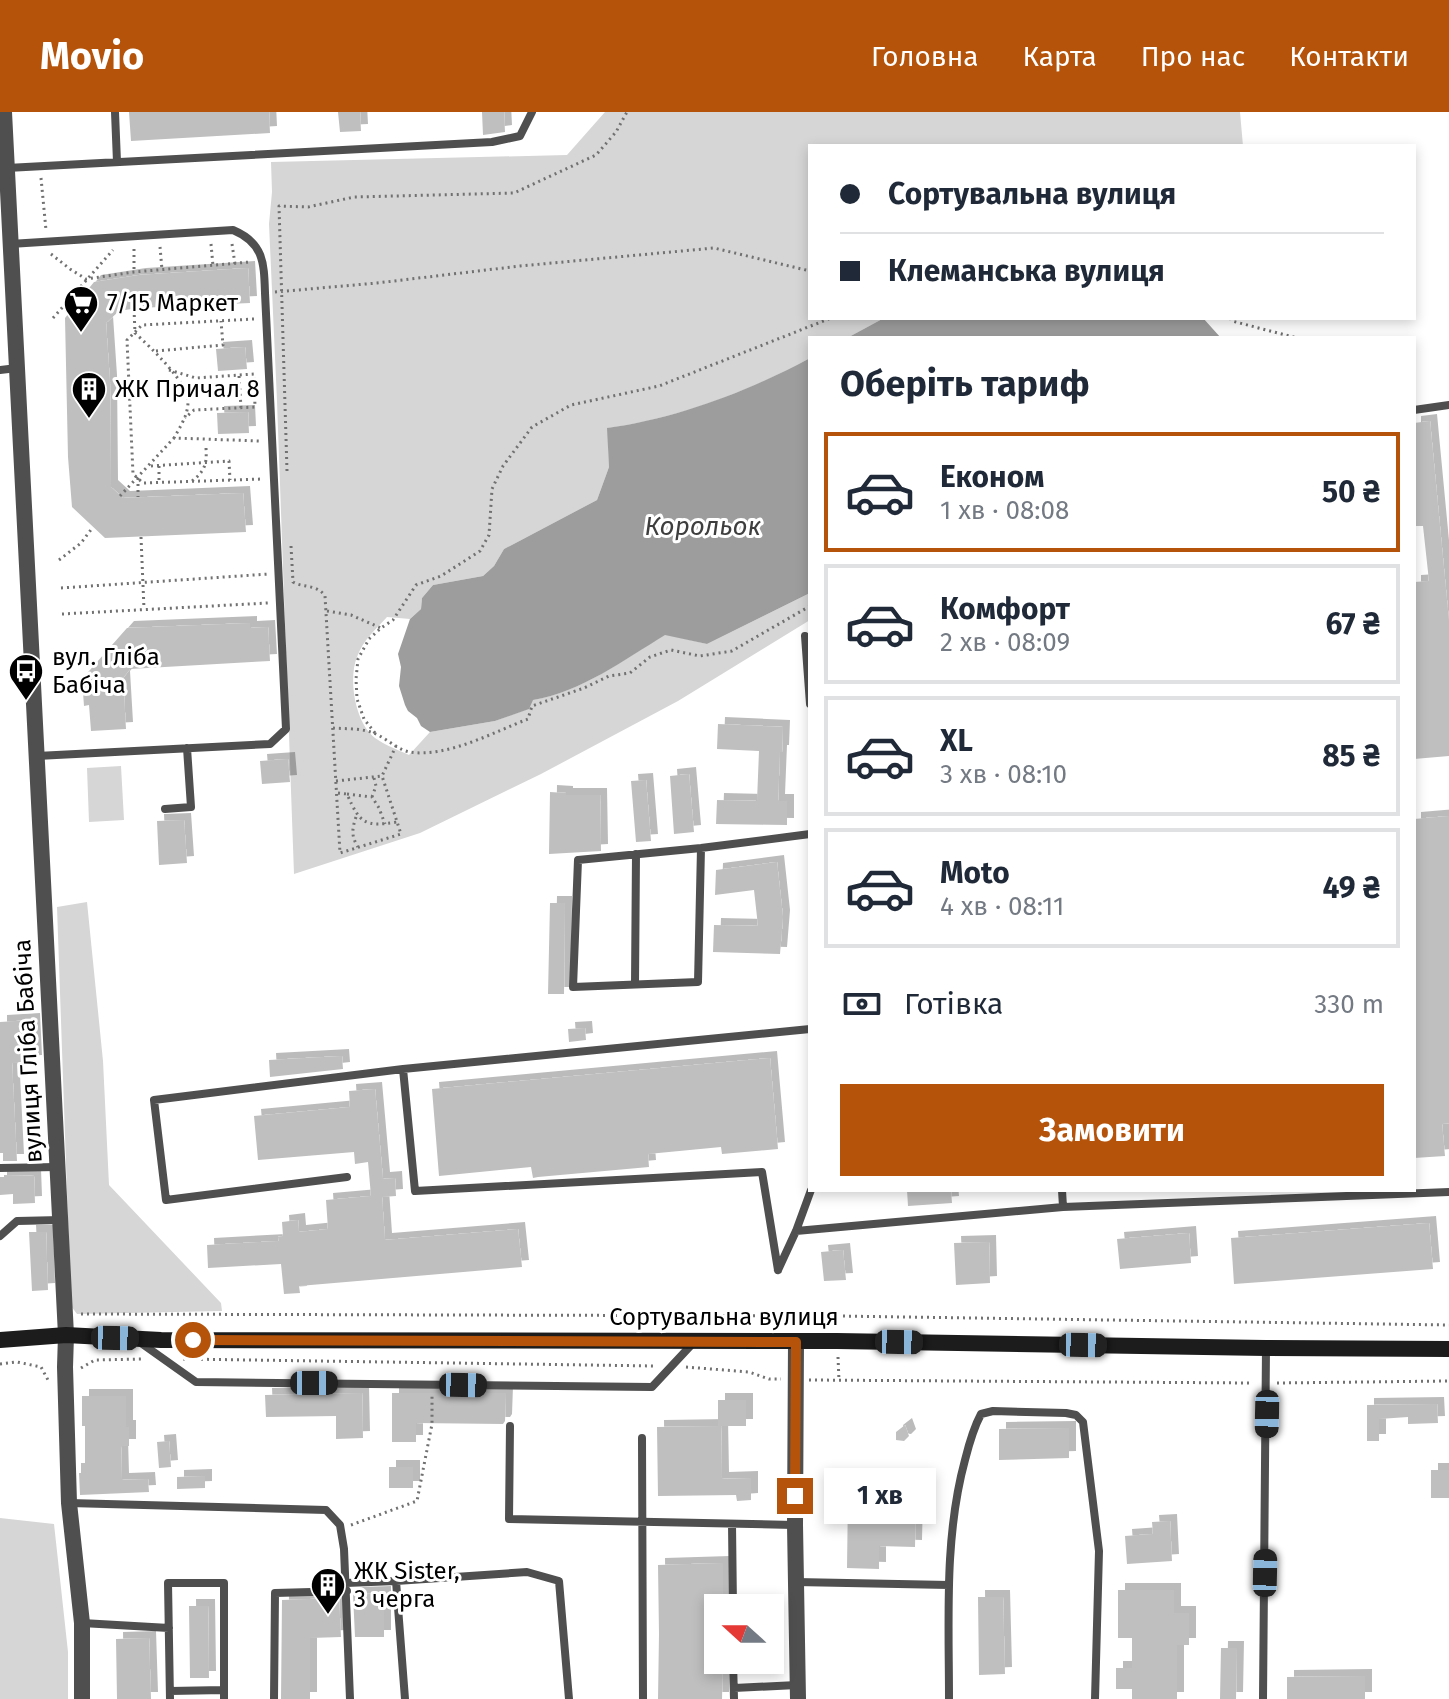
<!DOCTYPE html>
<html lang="uk">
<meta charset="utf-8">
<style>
body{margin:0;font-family:"Fira Sans",sans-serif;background:#f6f6f7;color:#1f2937;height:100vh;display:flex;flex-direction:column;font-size:30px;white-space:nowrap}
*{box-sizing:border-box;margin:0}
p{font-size:26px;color:#747a83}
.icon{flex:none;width:44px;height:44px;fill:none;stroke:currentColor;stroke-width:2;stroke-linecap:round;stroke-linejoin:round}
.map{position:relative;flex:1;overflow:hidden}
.side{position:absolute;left:808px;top:224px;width:608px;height:856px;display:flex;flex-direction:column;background:#fff;border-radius:0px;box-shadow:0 4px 12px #0003}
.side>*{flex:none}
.hud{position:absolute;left:808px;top:32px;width:608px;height:176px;border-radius:0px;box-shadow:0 4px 12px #0003;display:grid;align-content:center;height:176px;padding:0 32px;background:#fff}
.needle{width:52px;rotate:291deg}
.fabs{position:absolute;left:704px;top:1482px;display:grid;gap:16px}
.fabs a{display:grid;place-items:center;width:80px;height:80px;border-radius:0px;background:#fff;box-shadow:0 4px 12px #0003;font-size:40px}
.end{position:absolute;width:36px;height:36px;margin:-18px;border:10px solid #b45309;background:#fff;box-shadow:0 0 0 4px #fff}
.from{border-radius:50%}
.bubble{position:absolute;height:56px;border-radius:0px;background:#fff;box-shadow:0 4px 12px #0003;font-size:26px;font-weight:700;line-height:56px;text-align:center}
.car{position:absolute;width:24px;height:48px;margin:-24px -12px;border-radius:10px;box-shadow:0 0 6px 2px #0007;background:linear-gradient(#222 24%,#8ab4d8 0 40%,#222 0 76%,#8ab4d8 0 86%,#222 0)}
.hud b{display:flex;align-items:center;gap:28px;height:76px;font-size:30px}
.hud b+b{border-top:2px solid #e0e1e3}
.hud i{width:20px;height:20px;background:#1f2937}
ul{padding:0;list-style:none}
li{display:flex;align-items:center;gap:24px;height:120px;margin:0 16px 12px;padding:0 16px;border:4px solid #e0e1e3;border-radius:0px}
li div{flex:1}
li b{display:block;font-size:30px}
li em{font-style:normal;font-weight:700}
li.selected{border-color:#b45309}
li>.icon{width:72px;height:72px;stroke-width:1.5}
h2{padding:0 32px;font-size:36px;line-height:96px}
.pay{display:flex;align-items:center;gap:20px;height:88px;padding:0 32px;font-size:30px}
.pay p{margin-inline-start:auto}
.primary-button{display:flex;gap:16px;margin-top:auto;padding:16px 32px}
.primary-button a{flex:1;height:92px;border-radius:0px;background:#b45309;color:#fff;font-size:32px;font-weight:700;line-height:92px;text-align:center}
header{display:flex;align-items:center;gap:48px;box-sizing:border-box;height:112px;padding:0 40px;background:#b45309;color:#fff}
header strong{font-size:38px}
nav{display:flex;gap:44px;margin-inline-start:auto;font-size:28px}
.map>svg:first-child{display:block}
.green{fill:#d6d6d6}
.water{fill:#9d9d9d}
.building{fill:#bfbfbf;filter:url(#shadow)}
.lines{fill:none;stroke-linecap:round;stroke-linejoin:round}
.path{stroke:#717171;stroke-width:3;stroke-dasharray:2 4;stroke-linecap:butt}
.lane{stroke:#4f4f4f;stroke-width:8}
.street{stroke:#4f4f4f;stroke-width:16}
.secondary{stroke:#1c1c1c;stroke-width:16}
.route{stroke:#b45309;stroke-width:10}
.labels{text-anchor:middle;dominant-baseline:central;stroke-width:6;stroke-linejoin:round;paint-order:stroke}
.poi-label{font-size:24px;fill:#000;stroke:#fff;text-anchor:start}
.street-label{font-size:24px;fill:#000;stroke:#fff}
.water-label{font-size:26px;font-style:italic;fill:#3e3e3e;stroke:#fff}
</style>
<header>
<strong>Movio</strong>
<nav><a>Головна</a><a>Карта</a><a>Про нас</a><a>Контакти</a></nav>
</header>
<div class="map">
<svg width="1449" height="1587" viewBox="0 0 1449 1587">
<defs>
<filter id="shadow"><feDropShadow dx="7" dy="-7" stdDeviation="0" flood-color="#0004"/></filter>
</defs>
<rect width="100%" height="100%" fill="#fff"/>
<!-- green -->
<path class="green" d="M605 0H1240L1243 34H810V206H884L847 226H810V246C750 279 676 307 608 316L609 355 597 388 504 437 494 454 483 464 433 473 422 486 421 497 410 507 387 505C376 517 363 528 357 545 348 567 355 611 375 626 385 633 398 638 409 643L430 620 495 609 528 597 532 588C581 580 624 548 665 522L707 532 810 481V508L678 589 541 662 420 721 294 762 277 289 269 112 272 80 271 50 567 43Z
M121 654 124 708 89 710 87 656Z
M87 790 103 949 109 1073 221 1191 222 1199 77 1202 71 1194 57 795Z
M0 1406 54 1412 68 1540V1587H0Z"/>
<!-- water -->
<path class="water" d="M884 206H1203L1221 226H847Z
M810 246V481L707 532 665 523C624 548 581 580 533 588L529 597 495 609 430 620 421 614 417 606 408 599 405 593 399 574 401 555 398 542 410 507 421 497 422 486 433 473 483 464 494 454 504 437 597 388 609 355 607 316C676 307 749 279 810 246Z"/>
<!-- building -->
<path class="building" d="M129 0H269L270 21 131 29Z
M338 0H360L361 19 340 20Z
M482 0H504L505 20 483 23Z
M248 156 250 191 138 196 119 199 106 211 110 270 111 375 123 386 243 381 246 420 105 426 72 395 68 345 65 206 94 170 139 163Z
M245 235 247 257 218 259 216 237Z
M248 300 249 321 218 322 217 301Z
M1430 309 1449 509V644L1414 647V470L1429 469 1423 414H1414V311Z
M250 511V516L268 515 270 549 130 557 123 566 126 617 91 619 89 593 84 594 82 567 127 516Z
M718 612 783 615 782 640H780L778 689H787V713L716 712 717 688 757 689 759 639 717 637Z
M288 647 290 670 262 672 260 649Z
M689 662 694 720 674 722 670 664Z
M646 668 651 729 636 730 631 669Z
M550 680 566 681V683H600L601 739 549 742Z
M1449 704V1011L1442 1012 1445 1044 1414 1046V707Z
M184 708 187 751 159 753 157 709Z
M777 750 783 805 780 842 713 840 714 813 758 814 754 778 715 783 716 758Z
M550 791H565L564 882H548Z
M33 908 35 950 12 951 17 1049H3V1041H0V910Z
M585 916 586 928 569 930 568 917Z
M342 944 343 957 270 965 269 948Z
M770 946 778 1037 722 1042 721 1035 648 1042 649 1055 538 1065 533 1066 531 1055 439 1064 432 977Z
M375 977 383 1067 395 1066 396 1084 382 1085 385 1128 518 1117 522 1155 299 1174 300 1181 284 1182 281 1152 208 1156 207 1133 279 1129 278 1125 283 1124 282 1110 298 1108 299 1120 328 1117 326 1088 371 1084 368 1050 355 1052 354 1040 258 1048 254 1004 350 995 349 979Z
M4 1063 34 1064 35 1091 13 1092V1082L0 1083V1065H4Z
M907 1078H951L952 1091 908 1094Z
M1429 1111 1433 1157 1234 1172 1231 1126Z
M29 1120H46L48 1178 32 1179Z
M1189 1121 1191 1151 1120 1157 1117 1127Z
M989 1130 990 1171 956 1173 954 1131Z
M843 1138 846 1168 824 1169 821 1140Z
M362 1281 363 1326 336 1327V1304L266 1305 265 1283Z
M392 1281H506L505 1309 503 1312 416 1311V1330H392Z
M82 1284H126V1315H129V1334H121L122 1368 148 1367 149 1380 80 1383 79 1361H81V1351H85V1314H82Z
M718 1288H746V1314H718Z
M1437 1292 1438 1311 1408 1312V1305L1379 1307V1329H1367V1293Z
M905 1313 909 1324 904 1329 896 1328V1320Z
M721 1314 722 1367 751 1366V1388L737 1389 736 1383 658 1384 657 1315Z
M1069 1316V1346L999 1348V1317Z
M169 1329 171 1355 159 1356 157 1330Z
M389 1355H413V1376H389Z
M1431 1358H1449V1386H1431Z
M205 1364V1376L177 1377V1365Z
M848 1382H875V1391H916L915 1435 879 1434V1457L847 1456Z
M1170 1409 1172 1449 1127 1452 1125 1424 1153 1422 1152 1410Z
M723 1451V1496H718V1548H723L722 1587H658L659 1522 658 1453Z
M1118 1478H1174V1501H1189V1533H1177V1587H1132V1577H1116V1556H1132V1526H1118Z
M384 1481V1525H355L353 1482Z
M978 1485H1003L1005 1562 979 1563Z
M339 1486 341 1525 310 1526V1587H281L282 1488Z
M189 1494H208L209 1566H190Z
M149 1526 151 1587H117L116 1527Z
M1221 1536H1237L1236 1587H1220Z
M1365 1564V1587H1287V1565Z"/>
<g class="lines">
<!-- path -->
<path class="path" d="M41 66 46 118
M211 132 213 154
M232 132 235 152
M160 135 162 158
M134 137V160
M51 142 70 157 86 167 134 160 250 150
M275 180 377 171 520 154 714 136 810 159
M134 197 135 221C149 234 189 271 188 290 188 303 180 315 174 326
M53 206 113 138
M1230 206 1232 209 1297 226
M254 207 142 213 127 228 133 362 143 371 262 367
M156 239 223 233 221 209
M169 258 196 266 254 262 255 295 194 298 185 306
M239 264 241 296
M151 354 229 349 230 368
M159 354V370
M287 359 279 94 308 95 354 85 514 81 596 43 616 20 627 0
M138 366V385
M192 369C205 359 207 352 206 336
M120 384 174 326 260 329
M141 425 144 497
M291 434 293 470C303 476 317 472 325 484L340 741 401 722 382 664
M59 448 81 431 93 415
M61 476 269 462
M327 499 351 503 381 516
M62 502 268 491
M333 616C347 617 363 616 376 622 387 627 397 637 409 640 447 646 494 620 528 607L532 594 584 576 609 564 630 561 650 545 671 538 700 544 732 539 810 494
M375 621 364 607 357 587 356 567 358 547 369 527 381 516 393 508 416 473 441 464 480 439 489 423 492 377 503 354 532 315 571 293 659 274 831 206
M336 669 382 664 396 634
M338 681 347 682C360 712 365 715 397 710
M347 682 372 685 379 696 385 712
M372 685 376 674 374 666
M356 705C352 717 351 724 358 735
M81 1202 837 1204 1449 1213
M838 1245 839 1269
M183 1247 655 1254
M0 1252 17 1250 41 1255 48 1268
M686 1255 749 1260 769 1267H781
M81 1256 95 1248 143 1247
M809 1268 1253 1271
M1277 1271 1449 1269
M351 1413 417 1389 432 1312V1284"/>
<!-- lane -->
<path class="lane" d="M115 0 117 50
M7 56 492 30 520 24 532 0
M10 132 233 118C264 131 264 151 265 181L286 617 270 632 37 644
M0 258 17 256
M1414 298 1449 293
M805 524 810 592
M165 697 191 695 187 636
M701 736 698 870 573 875 578 748 701 736 810 722
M635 872 636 742
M403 957 415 1079 762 1060 778 1158
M0 1056 57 1055
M347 1065 166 1088 154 988 403 957 810 917
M1062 1078 1063 1095
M796 1119 1063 1095 1449 1080
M0 1124 17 1109 61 1108
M778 1158 796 1119 811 1078
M141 1231 196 1270 652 1275 695 1229
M510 1314 509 1407 794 1413
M642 1326 643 1587
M69 1391 326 1398 340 1413 344 1437 350 1587
M732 1412 733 1496
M396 1469 405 1587
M796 1470 949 1473
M346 1471 396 1469 527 1460 559 1469 569 1587
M82 1511 169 1516
M733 1548 734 1587
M734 1576 797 1573
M170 1579 224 1578
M170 1587 168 1471H224V1587
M274 1587 275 1481 347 1479
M949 1587C949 1508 944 1425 965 1348 969 1332 973 1317 981 1302L993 1299 1066 1301 1076 1303 1083 1310 1099 1439 1095 1587
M1263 1587 1266 1236"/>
<!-- street -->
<path class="street" d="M4 0 66 1223 65 1255 69 1391 82 1511V1587
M796 1230 795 1413 798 1587"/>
<!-- secondary -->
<path class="secondary" d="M0 1228 66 1223 161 1228 837 1229 1266 1236 1449 1237"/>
</g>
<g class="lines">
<!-- route -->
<path class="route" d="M193 1228 796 1230 795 1384"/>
</g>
<!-- icons -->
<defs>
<g id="supermarket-pin" transform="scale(1.8)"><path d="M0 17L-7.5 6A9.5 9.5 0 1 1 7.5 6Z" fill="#000" stroke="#fff"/><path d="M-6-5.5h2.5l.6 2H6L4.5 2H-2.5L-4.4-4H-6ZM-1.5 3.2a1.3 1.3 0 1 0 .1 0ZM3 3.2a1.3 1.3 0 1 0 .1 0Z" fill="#fff"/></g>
<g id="building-pin" transform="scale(1.8)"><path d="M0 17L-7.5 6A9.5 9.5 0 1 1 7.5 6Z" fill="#000" stroke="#fff"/><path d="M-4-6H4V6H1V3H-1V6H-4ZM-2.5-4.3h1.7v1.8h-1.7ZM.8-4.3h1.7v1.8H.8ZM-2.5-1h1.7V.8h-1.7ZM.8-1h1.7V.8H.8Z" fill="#fff"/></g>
<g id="bus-pin" transform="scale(1.8)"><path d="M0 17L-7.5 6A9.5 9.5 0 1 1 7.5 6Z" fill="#000" stroke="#fff"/><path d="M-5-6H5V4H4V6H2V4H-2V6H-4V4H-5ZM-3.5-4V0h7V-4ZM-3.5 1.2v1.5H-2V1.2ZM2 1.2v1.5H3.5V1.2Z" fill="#fff"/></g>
</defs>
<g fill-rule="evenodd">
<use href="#supermarket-pin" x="81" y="191"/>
<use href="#building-pin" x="89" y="277"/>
<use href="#bus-pin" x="26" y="559"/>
<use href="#building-pin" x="328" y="1473"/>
</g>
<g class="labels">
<!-- poi labels -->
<g class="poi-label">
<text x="107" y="191">7/15 Маркет</text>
<text x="115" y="277">ЖК Причал 8</text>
<text x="52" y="545">вул. Гліба<tspan x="52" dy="28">Бабіча</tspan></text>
<text x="354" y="1459">ЖК Sister,<tspan x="354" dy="28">3 черга</tspan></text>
</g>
<!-- street labels -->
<g class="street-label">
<text transform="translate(28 939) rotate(-93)">вулиця Гліба Бабіча</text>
<text x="724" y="1205">Сортувальна вулиця</text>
</g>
<!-- water labels -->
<g class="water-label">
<text x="703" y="414">Корольок</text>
</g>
</g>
</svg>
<div class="fabs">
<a><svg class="needle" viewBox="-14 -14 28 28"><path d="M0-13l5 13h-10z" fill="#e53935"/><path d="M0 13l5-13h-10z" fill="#747a83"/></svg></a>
</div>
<i class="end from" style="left:193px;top:1228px"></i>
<i class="end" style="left:795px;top:1384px"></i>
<div class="bubble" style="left:824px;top:1356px;width:112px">1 хв</div>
<i class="car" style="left:115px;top:1226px;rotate:91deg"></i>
<i class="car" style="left:899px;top:1230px;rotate:91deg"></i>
<i class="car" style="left:1083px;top:1233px;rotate:91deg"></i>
<i class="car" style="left:314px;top:1271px;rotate:90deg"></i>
<i class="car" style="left:463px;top:1273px;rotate:91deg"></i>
<i class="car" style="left:1267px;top:1302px;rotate:181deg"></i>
<i class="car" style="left:1265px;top:1461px;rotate:1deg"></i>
<div class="hud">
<b><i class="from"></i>Сортувальна вулиця</b>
<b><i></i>Клеманська вулиця</b>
</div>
<section class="side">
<h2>Оберіть тариф</h2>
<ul>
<li class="selected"><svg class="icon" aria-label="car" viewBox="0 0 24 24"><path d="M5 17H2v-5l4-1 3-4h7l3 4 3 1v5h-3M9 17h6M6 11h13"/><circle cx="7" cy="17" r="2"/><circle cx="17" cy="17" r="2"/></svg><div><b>Економ</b><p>1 хв · 08:08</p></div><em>50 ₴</em></li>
<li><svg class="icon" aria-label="car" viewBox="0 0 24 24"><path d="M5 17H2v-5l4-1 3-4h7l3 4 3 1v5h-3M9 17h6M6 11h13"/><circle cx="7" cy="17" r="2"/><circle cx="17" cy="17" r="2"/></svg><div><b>Комфорт</b><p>2 хв · 08:09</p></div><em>67 ₴</em></li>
<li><svg class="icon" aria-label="car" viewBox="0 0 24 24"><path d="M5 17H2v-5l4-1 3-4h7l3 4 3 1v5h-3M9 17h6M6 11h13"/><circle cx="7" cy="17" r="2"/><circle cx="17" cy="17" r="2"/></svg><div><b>XL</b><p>3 хв · 08:10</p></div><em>85 ₴</em></li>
<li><svg class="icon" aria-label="car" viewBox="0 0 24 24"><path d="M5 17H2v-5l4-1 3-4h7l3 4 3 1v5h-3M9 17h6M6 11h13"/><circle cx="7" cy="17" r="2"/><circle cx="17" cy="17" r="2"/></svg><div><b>Moto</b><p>4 хв · 08:11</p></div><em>49 ₴</em></li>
</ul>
<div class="pay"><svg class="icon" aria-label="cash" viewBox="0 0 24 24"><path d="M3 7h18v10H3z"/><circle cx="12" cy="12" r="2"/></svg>Готівка<p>330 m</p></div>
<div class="primary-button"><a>Замовити</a></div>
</section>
</div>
